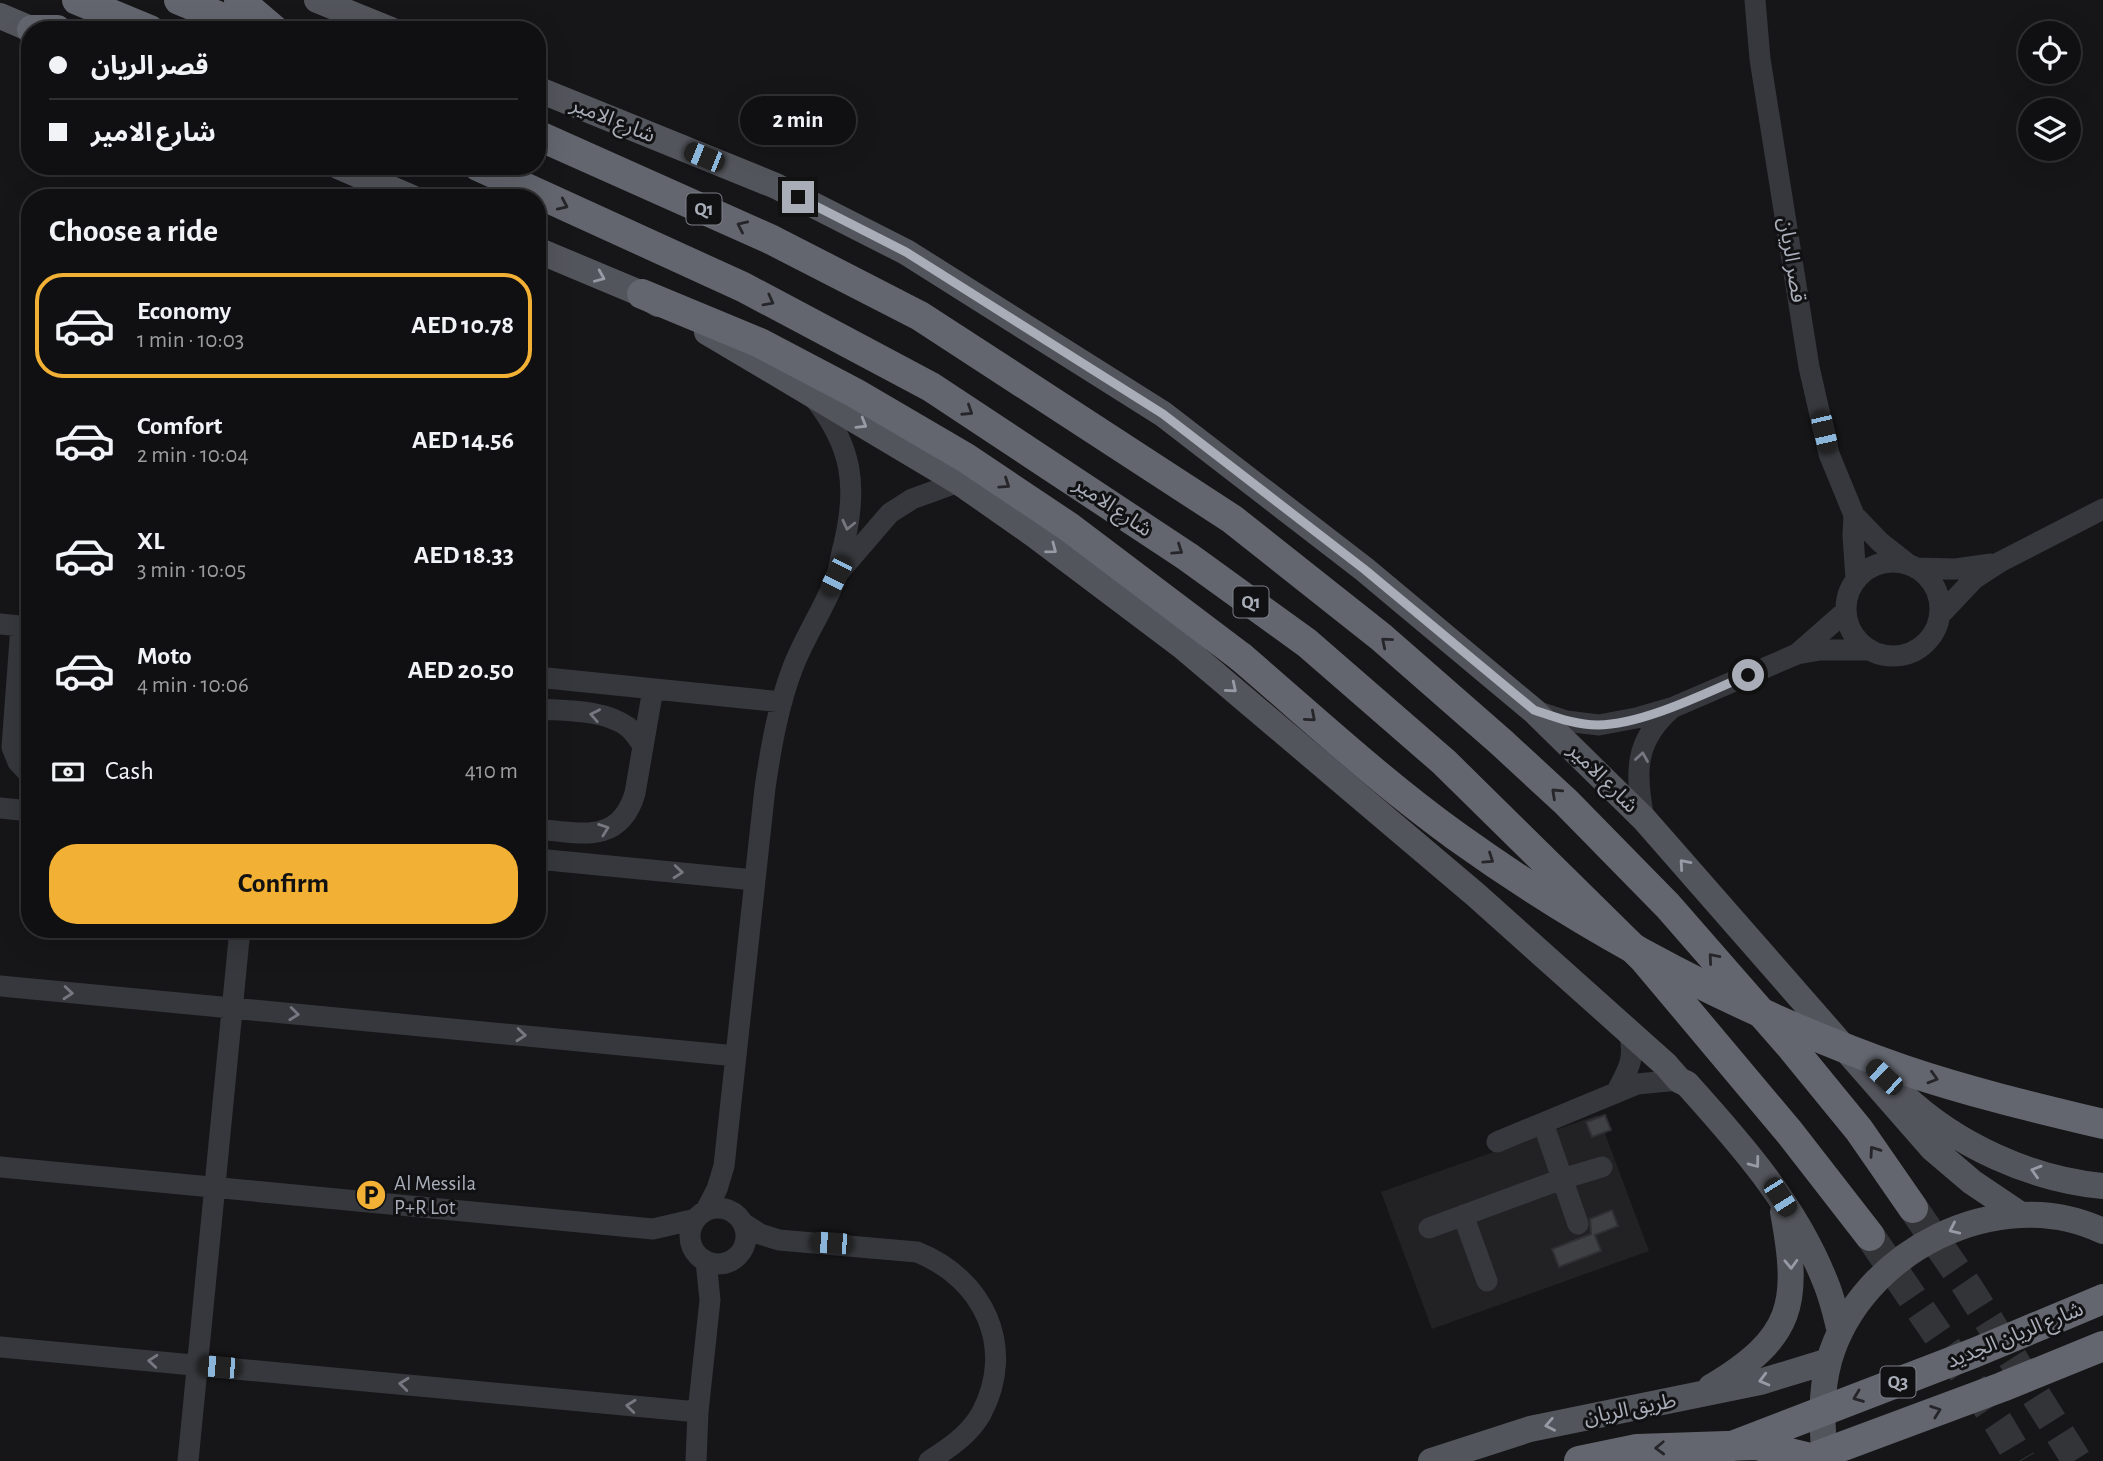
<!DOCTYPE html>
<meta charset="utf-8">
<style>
body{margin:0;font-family:"Alegreya Sans","Noto Sans Arabic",sans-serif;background:#19191b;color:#f1f3f6;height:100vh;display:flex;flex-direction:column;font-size:26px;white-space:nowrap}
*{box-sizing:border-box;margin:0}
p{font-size:23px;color:#9c9d9f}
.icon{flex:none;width:38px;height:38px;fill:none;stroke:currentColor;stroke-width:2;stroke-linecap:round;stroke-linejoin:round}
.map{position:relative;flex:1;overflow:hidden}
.details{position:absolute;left:21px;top:189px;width:525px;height:749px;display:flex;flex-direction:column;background:#101012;border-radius:28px;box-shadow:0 7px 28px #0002,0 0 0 2px #303032}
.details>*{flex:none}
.top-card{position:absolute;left:21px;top:21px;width:525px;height:154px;border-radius:28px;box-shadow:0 7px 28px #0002,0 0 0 2px #303032;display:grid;align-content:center;height:154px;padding:0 28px;background:#101012}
.controls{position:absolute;left:2018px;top:21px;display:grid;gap:14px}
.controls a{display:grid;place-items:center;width:63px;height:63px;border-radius:50%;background:#101012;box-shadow:0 7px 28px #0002,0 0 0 2px #303032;font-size:35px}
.end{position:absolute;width:32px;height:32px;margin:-16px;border:9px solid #a8adb8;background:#111;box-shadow:0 0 0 4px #111}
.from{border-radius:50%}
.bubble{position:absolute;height:49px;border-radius:24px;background:#101012;box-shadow:0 7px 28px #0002,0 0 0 2px #303032;font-size:23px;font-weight:700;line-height:49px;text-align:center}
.car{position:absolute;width:21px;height:42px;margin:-21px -10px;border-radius:9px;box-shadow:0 0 5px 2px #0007;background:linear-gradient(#222 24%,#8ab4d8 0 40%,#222 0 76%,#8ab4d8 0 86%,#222 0)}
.top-card b{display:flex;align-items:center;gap:24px;height:66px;font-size:26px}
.top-card b+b{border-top:2px solid #303032}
.top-card i{width:18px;height:18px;background:#f1f3f6}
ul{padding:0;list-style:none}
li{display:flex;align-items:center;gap:21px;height:105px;margin:0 14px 10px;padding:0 14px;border:4px solid transparent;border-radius:28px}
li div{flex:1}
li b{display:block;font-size:26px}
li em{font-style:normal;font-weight:700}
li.on{border-color:#f2b134}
li>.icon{width:63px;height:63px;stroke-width:1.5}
h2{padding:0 28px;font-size:32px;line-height:84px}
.pay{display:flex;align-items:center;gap:18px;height:77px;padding:0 28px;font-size:26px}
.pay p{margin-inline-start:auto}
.primary-button{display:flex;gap:14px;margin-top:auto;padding:14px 28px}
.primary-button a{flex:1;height:80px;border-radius:28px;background:#f2b134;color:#111;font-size:28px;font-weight:700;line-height:80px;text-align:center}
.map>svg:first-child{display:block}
.built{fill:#222225}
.building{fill:#404145;stroke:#303034;stroke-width:2}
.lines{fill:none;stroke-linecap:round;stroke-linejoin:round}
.highway-tunnel{stroke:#333438;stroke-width:30;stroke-dasharray:30 15;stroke-linecap:butt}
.minor{stroke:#37383d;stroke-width:21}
.major{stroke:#53555c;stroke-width:26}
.highway{stroke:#63666e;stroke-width:30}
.highway-bridge{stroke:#63666e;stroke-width:30}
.oneway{stroke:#26262a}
.oneway2{stroke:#979ba6}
.oneway3{stroke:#757881}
.route{stroke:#a8adb8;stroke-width:9}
.labels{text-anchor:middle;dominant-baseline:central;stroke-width:6;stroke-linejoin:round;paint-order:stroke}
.shield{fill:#111113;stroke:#7b7e86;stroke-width:2}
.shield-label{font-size:19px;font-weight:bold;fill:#a8adb8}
.street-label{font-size:21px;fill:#a8adb8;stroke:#111113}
.poi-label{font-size:21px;fill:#a8adb8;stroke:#111113;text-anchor:start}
</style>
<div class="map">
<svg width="2103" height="1461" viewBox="0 0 2103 1461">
<rect width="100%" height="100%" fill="#161618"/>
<!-- built -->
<path class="built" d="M1598 1115 1649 1251 1432 1329 1381 1192Z"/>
<!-- building -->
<path class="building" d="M1605 1115 1611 1130 1592 1137 1586 1122Z
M1612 1210 1618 1226 1595 1235 1601 1251 1559 1267 1552 1249 1591 1234 1590 1219Z"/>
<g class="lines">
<!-- highway-tunnel -->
<path class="highway-tunnel" d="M1913 1208 1967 1286 2077 1461
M1870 1236 1999 1424 2021 1461"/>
<!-- minor -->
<path class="minor" d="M1755 0 1760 59 1809 367 1829 454 1854 515 1880 542 1908 564
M1854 515 1853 535 1856 579
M1846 609a47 47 0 1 1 94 0a47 47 0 1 1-94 0Z
M1916 568 1956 569 1991 564
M840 571 890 513 912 499 959 482
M1940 615 1974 579 2000 562 2103 509
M0 624 30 627
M21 626 12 747 18 762 30 775
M1797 654 1846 611
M537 677 782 702
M537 709C566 711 603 709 628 727 634 732 638 739 642 744
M1536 711 1566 721 1599 725 1636 718 1674 707 1797 654 1820 650H1868
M0 808 30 811
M1644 819C1635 772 1634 741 1672 708
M537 829C580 833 620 845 635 793L653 689
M537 859 754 880
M0 986 736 1056
M1616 1093C1628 1069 1636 1060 1629 1032
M1543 1123 1578 1224
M1497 1142 1637 1084 1679 1080
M0 1167 653 1229 696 1219
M690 1236a28 28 0 1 1 56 0a28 28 0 1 1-56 0Z
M706 1210 717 1189 724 1166 765 788C771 747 778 706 793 667 805 636 825 607 837 575 840 565 841 554 844 544 858 485 852 446 814 398
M1463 1215 1487 1281
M743 1223 760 1234 779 1240 917 1252C983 1278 1017 1347 981 1414 969 1435 949 1448 929 1461
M1429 1228 1562 1179 1602 1167
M0 1347 698 1412
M188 1461 240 929
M696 1461 698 1412 710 1300 706 1261"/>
<!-- major -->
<path class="major" d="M317 0 391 30
M0 16 33 30
M537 89 776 186 906 252 1163 414 1364 569 1534 711 1644 819 1932 1148 1972 1182 2021 1215
M338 166 412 198
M537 250 642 294 658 304
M707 332 959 482 1036 536 1182 646 1476 895 1666 1065 1679 1080 1687 1084C1741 1144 1795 1205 1825 1281 1832 1297 1836 1315 1840 1332
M1903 1095C1956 1145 2030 1179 2103 1186
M1711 1387C1794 1337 1800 1304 1783 1212
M1431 1461 1530 1429 1760 1382 1829 1361
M1825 1461C1822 1427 1820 1394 1829 1361 1860 1252 1998 1181 2103 1231"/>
<!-- highway -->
<path class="highway" d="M77 0 150 30
M179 0 252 30
M239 0 274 30
M32 30H57
M537 135 772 240 920 316 1232 519 1381 637 1501 742 1566 802 1668 906 1792 1048 1859 1130 1913 1208
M478 166 743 287 931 387 1188 557 1307 643 1444 762 1644 959 1790 1133 1870 1236
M642 294 760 343 855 393 966 458 1069 527 1241 657"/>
<!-- highway-bridge -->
<path class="highway-bridge" d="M1241 657C1311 717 1381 782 1456 836 1594 935 1744 1014 1904 1070 1969 1092 2036 1108 2103 1124
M1579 1461 1637 1449 1756 1445 1823 1461
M1693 1461 1974 1353 2103 1299
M1803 1461 2002 1387 2103 1346"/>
</g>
<!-- one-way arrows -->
<defs><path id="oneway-chevron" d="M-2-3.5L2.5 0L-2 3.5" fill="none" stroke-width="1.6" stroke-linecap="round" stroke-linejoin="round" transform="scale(1.75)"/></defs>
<g class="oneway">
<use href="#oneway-chevron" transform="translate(563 205) rotate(24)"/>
<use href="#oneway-chevron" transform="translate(742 226) rotate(-155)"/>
<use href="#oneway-chevron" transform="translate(769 301) rotate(28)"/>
<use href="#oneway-chevron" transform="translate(968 411) rotate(33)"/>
<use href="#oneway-chevron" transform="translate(1005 484) rotate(34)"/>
<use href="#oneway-chevron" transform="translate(1178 550) rotate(34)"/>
<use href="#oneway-chevron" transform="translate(1386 642) rotate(-140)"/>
<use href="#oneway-chevron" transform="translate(1311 717) rotate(41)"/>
<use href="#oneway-chevron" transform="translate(1556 793) rotate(-137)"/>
<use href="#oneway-chevron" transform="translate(1489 859) rotate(34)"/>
<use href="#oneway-chevron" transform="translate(1713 958) rotate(-131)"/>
<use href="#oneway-chevron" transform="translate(1933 1078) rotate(17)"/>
<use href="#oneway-chevron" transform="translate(1874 1151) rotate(-125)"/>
<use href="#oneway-chevron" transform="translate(1858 1397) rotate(159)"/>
<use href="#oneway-chevron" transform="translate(1936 1411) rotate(-20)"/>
<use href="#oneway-chevron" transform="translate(1660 1448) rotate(178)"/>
</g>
<g class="oneway2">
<use href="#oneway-chevron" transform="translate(600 277) rotate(23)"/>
<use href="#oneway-chevron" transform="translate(862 424) rotate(31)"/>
<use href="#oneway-chevron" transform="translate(1052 549) rotate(37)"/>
<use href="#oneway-chevron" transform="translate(1232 688) rotate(40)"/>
<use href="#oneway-chevron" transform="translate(1684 864) rotate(-131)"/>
<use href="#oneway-chevron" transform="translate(1755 1163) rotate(53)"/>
<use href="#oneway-chevron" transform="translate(2036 1171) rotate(-163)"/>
<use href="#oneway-chevron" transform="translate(1954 1229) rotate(155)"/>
<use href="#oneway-chevron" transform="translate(1791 1264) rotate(88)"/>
<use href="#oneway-chevron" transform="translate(1764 1380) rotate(165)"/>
<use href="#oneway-chevron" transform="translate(1550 1425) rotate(169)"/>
</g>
<g class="oneway3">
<use href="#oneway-chevron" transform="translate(848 525) rotate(103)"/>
<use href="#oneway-chevron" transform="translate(595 715) rotate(-169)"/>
<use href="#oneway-chevron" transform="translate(1642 757) rotate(-81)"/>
<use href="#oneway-chevron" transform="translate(604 829) rotate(-20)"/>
<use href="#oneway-chevron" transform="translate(678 872) rotate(5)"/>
<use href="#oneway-chevron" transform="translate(68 993) rotate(5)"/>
<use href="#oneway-chevron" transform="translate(294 1014) rotate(6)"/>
<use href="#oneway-chevron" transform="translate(521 1035) rotate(5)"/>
<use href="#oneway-chevron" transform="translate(153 1361) rotate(-175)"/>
<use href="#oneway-chevron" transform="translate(404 1384) rotate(-174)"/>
<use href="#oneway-chevron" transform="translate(631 1406) rotate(-174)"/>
</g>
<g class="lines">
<!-- route -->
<path class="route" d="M798 197 906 252 1163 414 1364 569 1534 710C1555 717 1575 725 1598 725 1642 725 1706 693 1748 675"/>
</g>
<!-- icons -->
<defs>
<g id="parking-disc" transform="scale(1.575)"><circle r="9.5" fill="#f2b134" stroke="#111113"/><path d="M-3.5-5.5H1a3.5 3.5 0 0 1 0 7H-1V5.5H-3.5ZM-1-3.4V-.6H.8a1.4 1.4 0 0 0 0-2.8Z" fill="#111"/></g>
</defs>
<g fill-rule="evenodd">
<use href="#parking-disc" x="371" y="1195"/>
</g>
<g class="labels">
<!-- shield labels -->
<g class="shield">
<rect x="686.5" y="193.5" width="35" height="31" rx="5"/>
<rect x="1233.5" y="586.5" width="35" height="31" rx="5"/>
<rect x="1880.5" y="1366.5" width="35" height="31" rx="5"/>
</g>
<g class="shield-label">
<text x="704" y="209">Q1</text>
<text x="1251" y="602">Q1</text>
<text x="1898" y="1382">Q3</text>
</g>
<!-- street labels -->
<g class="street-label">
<text transform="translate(613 120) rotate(22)">شارع الامير</text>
<text transform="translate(1792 260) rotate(81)">قصر الريان</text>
<text transform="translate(1113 507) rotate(34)">شارع الامير</text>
<text transform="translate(1603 778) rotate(45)">شارع الامير</text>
<text transform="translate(2015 1335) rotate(-22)">شارع الريان الجديد</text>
<text transform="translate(1630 1409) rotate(-11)">طريق الريان</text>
</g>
<!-- poi labels -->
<g class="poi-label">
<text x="394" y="1183">Al Messila<tspan x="394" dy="24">P+R Lot</tspan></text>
</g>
</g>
</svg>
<div class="controls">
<a><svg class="icon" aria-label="locate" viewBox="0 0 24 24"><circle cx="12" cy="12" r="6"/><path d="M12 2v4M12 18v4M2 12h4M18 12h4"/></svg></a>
<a><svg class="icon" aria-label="layers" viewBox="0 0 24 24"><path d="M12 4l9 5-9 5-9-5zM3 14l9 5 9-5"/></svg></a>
</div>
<i class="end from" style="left:1748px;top:675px"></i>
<i class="end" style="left:798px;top:197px"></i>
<div class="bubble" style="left:740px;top:96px;width:116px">2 min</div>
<i class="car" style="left:704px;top:157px;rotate:292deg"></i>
<i class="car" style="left:1824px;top:432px;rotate:167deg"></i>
<i class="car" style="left:836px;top:576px;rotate:207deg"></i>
<i class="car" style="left:1884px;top:1077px;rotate:313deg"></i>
<i class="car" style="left:1780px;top:1197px;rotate:148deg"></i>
<i class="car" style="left:831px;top:1243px;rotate:274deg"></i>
<i class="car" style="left:219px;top:1367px;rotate:275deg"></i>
<div class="top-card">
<b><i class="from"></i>قصر الريان</b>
<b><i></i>شارع الامير</b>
</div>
<section class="details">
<h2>Choose a ride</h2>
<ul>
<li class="on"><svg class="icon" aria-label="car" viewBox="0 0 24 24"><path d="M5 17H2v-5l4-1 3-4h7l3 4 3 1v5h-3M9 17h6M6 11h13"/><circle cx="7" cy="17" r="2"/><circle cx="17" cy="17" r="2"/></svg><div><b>Economy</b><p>1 min · 10:03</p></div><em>AED 10.78</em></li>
<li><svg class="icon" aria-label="car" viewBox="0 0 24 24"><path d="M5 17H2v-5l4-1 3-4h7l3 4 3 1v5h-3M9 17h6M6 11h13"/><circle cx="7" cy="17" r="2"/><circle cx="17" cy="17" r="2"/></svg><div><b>Comfort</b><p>2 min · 10:04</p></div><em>AED 14.56</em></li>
<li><svg class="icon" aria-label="car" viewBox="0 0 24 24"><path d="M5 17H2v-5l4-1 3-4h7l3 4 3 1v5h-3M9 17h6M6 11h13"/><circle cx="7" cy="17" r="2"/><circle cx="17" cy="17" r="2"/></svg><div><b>XL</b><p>3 min · 10:05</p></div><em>AED 18.33</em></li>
<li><svg class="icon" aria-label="car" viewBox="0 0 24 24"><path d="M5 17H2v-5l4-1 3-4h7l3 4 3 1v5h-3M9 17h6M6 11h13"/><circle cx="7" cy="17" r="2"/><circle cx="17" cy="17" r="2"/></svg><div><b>Moto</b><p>4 min · 10:06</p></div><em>AED 20.50</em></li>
</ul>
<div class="pay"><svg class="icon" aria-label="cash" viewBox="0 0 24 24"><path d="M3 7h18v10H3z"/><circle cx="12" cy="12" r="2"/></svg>Cash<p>410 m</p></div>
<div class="primary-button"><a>Confirm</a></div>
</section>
</div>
